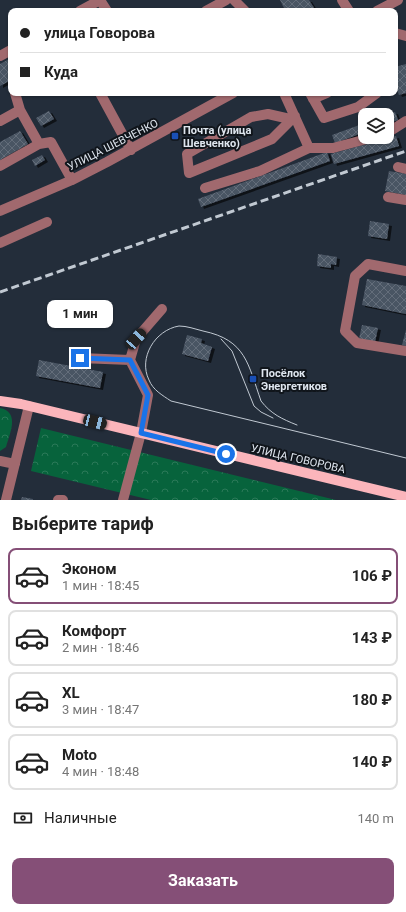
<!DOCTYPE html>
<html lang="ru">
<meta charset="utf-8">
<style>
body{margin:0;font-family:Roboto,sans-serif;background:#f6f6f6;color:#222;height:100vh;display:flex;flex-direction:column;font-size:15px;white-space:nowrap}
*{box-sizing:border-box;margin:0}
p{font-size:13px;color:#767676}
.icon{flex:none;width:22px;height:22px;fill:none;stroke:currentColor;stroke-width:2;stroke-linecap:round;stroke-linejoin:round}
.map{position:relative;height:500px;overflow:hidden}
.drawer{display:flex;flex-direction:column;background:#fff;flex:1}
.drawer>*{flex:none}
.top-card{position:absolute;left:8px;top:8px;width:390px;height:88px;border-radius:8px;box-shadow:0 1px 3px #0004;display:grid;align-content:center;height:88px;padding:0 12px;background:#fff}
.controls{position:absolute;left:358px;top:108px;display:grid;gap:8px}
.controls a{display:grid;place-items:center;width:36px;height:36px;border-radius:8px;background:#fff;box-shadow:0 1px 3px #0004;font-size:20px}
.end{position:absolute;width:18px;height:18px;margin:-9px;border:5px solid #1a73e8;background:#fff;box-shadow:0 0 0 2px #fff}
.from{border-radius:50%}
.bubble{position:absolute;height:28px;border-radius:8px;background:#fff;box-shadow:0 1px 3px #0004;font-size:13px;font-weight:700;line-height:28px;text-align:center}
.car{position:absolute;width:12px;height:24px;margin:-12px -6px;border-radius:5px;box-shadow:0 0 3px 1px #0007;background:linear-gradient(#222 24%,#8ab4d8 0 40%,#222 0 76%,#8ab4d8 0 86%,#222 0)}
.top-card b{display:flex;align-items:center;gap:14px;height:38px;font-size:15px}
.top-card b+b{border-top:1px solid #e0e0e0}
.top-card i{width:10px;height:10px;background:#222}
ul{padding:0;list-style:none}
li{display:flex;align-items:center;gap:12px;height:56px;margin:0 8px 6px;padding:0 4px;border:2px solid #e0e0e0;border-radius:8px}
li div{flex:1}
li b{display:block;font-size:15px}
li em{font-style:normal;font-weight:700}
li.current{border-color:#854f77}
li>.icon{width:36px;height:36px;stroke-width:1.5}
h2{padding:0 12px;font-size:18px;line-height:48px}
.pay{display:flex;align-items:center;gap:10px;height:44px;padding:0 12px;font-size:15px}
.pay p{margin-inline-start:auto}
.cta{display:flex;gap:8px;margin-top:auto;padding:8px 12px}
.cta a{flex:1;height:46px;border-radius:8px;background:#854f77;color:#fff;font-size:16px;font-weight:700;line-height:46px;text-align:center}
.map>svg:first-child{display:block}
.forest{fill:url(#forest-crowns)}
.building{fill:url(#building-cross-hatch);filter:url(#shadow)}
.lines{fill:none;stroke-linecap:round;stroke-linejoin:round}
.minor{stroke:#a1696e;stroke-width:10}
.major{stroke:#fbb5bb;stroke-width:10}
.tram{stroke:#c1c9d2;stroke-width:1}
.rail{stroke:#c1c9d2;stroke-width:3;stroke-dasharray:8 4;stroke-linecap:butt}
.route{stroke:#1a73e8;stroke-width:5}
.transit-dot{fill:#1a4fb4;stroke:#10151b;stroke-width:1.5}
.labels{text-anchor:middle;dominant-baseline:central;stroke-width:4;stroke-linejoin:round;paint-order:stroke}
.poi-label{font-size:11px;font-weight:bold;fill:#dee5ee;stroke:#10151b;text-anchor:start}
.street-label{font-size:11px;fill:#dee5ee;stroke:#10151b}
</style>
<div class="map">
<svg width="406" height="500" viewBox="0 0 406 500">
<defs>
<pattern id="forest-crowns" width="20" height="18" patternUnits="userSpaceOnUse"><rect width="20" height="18" fill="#07633c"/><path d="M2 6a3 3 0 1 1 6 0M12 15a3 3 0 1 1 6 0" fill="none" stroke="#2b7958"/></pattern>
<pattern id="building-cross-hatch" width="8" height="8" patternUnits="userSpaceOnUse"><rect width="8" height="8" fill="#4a5564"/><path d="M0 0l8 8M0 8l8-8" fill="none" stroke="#646d7a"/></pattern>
<filter id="shadow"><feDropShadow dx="3" dy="2" stdDeviation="0" flood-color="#0009"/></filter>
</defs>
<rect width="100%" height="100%" fill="#232d3a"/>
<!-- forest -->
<path class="forest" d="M0 408C20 412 10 433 6 447L0 451Z
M41 428 336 500H151L31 471Z"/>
<!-- building -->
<path class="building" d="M280 0H309L316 11H279L284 8Z
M11 58V80L0 86V64Z
M406 64V93L399 95 395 85V67Z
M49 111 54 119 41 126 36 118Z
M395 112 398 120 387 124V115Z
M365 123V132L335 143 332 135Z
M20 131 28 144 0 160V142Z
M396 136 399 146 334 164 331 154Z
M327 152 330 161 201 207 198 199Z
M42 155 45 160 35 166 32 160Z
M389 171 406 174V195L385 191Z
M370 221 389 224 387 239 368 236Z
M318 254 337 257 336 265 331 264V268L317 266Z
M367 279 406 286V314L362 305Z
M362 325 378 328 375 342 359 339Z
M406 330V346L402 345Z
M187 335 202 339 201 343 212 347 208 361 182 354Z
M39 360 103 372 100 388 36 376Z
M22 497 33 499V500H21Z"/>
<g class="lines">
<!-- minor -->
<path class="minor" d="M234 0 245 11
M342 0 349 11
M80 11 100 0 107 11
M206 11 226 0
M377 11 398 0
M395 33 406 36
M0 56 11 50
M15 93 20 110
M100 93 131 150
M310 93 324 118 358 107 377 93
M313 99 327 93
M290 119 268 114 251 117 187 154 189 173 272 139 295 116
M0 121 20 110 39 144
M387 133 406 121
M309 148H333L374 137
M0 166 39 144 51 142 72 180
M398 167 406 169
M205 188 260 171 309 148 284 93
M388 197 406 200
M0 211 72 180 107 162 233 93
M0 243 47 222
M406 271 368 264 355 276 345 331 357 343 406 351
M80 358 130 360
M0 461 15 464
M6 500 29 406
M58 500H63
M123 500 141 433 148 395 130 360 136 339 162 309"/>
<!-- major -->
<path class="major" d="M0 401 21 404 406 497"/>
<!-- tram -->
<path class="tram" d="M221 339 232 351 254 406 261 412 273 418
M297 425C282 419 271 414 261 401 248 364 246 340 203 331 195 329 187 326 179 326 155 330 138 358 149 380 153 390 162 395 171 401L406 458"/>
<!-- rail -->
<path class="rail" d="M0 292 406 151"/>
</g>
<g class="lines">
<!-- route -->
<path class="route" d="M80 358 130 360 148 395 141 433 226 454"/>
</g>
<!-- markers -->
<g class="transit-dot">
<rect x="171" y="132" width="8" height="8" rx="2"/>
<rect x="249" y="375" width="8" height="8" rx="2"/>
</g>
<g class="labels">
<!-- poi labels -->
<g class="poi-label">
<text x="183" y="130">Почта (улица<tspan x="183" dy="13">Шевченко)</tspan></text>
<text x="261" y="373">Посёлок<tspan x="261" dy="13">Энергетиков</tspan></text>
</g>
<!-- street labels -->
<g class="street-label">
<text transform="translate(113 145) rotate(-27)">УЛИЦА ШЕВЧЕНКО</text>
<text transform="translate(298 459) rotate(13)">УЛИЦА ГОВОРОВА</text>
</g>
</g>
</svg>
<div class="controls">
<a><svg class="icon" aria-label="layers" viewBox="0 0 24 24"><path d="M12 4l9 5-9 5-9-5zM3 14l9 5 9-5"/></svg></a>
</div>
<i class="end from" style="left:226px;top:454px"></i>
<i class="end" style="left:80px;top:358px"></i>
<div class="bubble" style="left:47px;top:300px;width:66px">1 мин</div>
<i class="car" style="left:136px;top:339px;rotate:42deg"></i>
<i class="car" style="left:95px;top:422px;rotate:104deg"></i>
<div class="top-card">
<b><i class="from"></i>улица Говорова</b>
<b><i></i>Куда</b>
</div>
</div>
<section class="drawer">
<h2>Выберите тариф</h2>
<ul>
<li class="current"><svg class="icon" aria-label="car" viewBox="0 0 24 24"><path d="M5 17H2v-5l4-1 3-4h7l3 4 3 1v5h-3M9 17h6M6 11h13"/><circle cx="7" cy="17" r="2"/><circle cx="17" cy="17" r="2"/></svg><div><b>Эконом</b><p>1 мин · 18:45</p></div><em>106 ₽</em></li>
<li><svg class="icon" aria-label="car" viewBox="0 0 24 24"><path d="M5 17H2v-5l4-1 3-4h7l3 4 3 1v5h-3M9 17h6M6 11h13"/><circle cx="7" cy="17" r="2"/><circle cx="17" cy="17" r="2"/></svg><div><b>Комфорт</b><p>2 мин · 18:46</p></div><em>143 ₽</em></li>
<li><svg class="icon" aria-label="car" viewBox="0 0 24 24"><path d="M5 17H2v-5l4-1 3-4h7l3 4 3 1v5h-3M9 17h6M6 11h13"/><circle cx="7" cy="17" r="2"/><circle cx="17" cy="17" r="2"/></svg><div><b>XL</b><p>3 мин · 18:47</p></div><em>180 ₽</em></li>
<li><svg class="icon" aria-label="car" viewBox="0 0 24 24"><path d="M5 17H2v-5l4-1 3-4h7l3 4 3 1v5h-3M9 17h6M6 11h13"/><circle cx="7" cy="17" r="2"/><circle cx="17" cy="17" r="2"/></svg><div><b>Moto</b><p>4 мин · 18:48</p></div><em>140 ₽</em></li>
</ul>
<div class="pay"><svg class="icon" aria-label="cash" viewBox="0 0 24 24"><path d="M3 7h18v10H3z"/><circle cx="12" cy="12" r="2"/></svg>Наличные<p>140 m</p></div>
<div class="cta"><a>Заказать</a></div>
</section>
